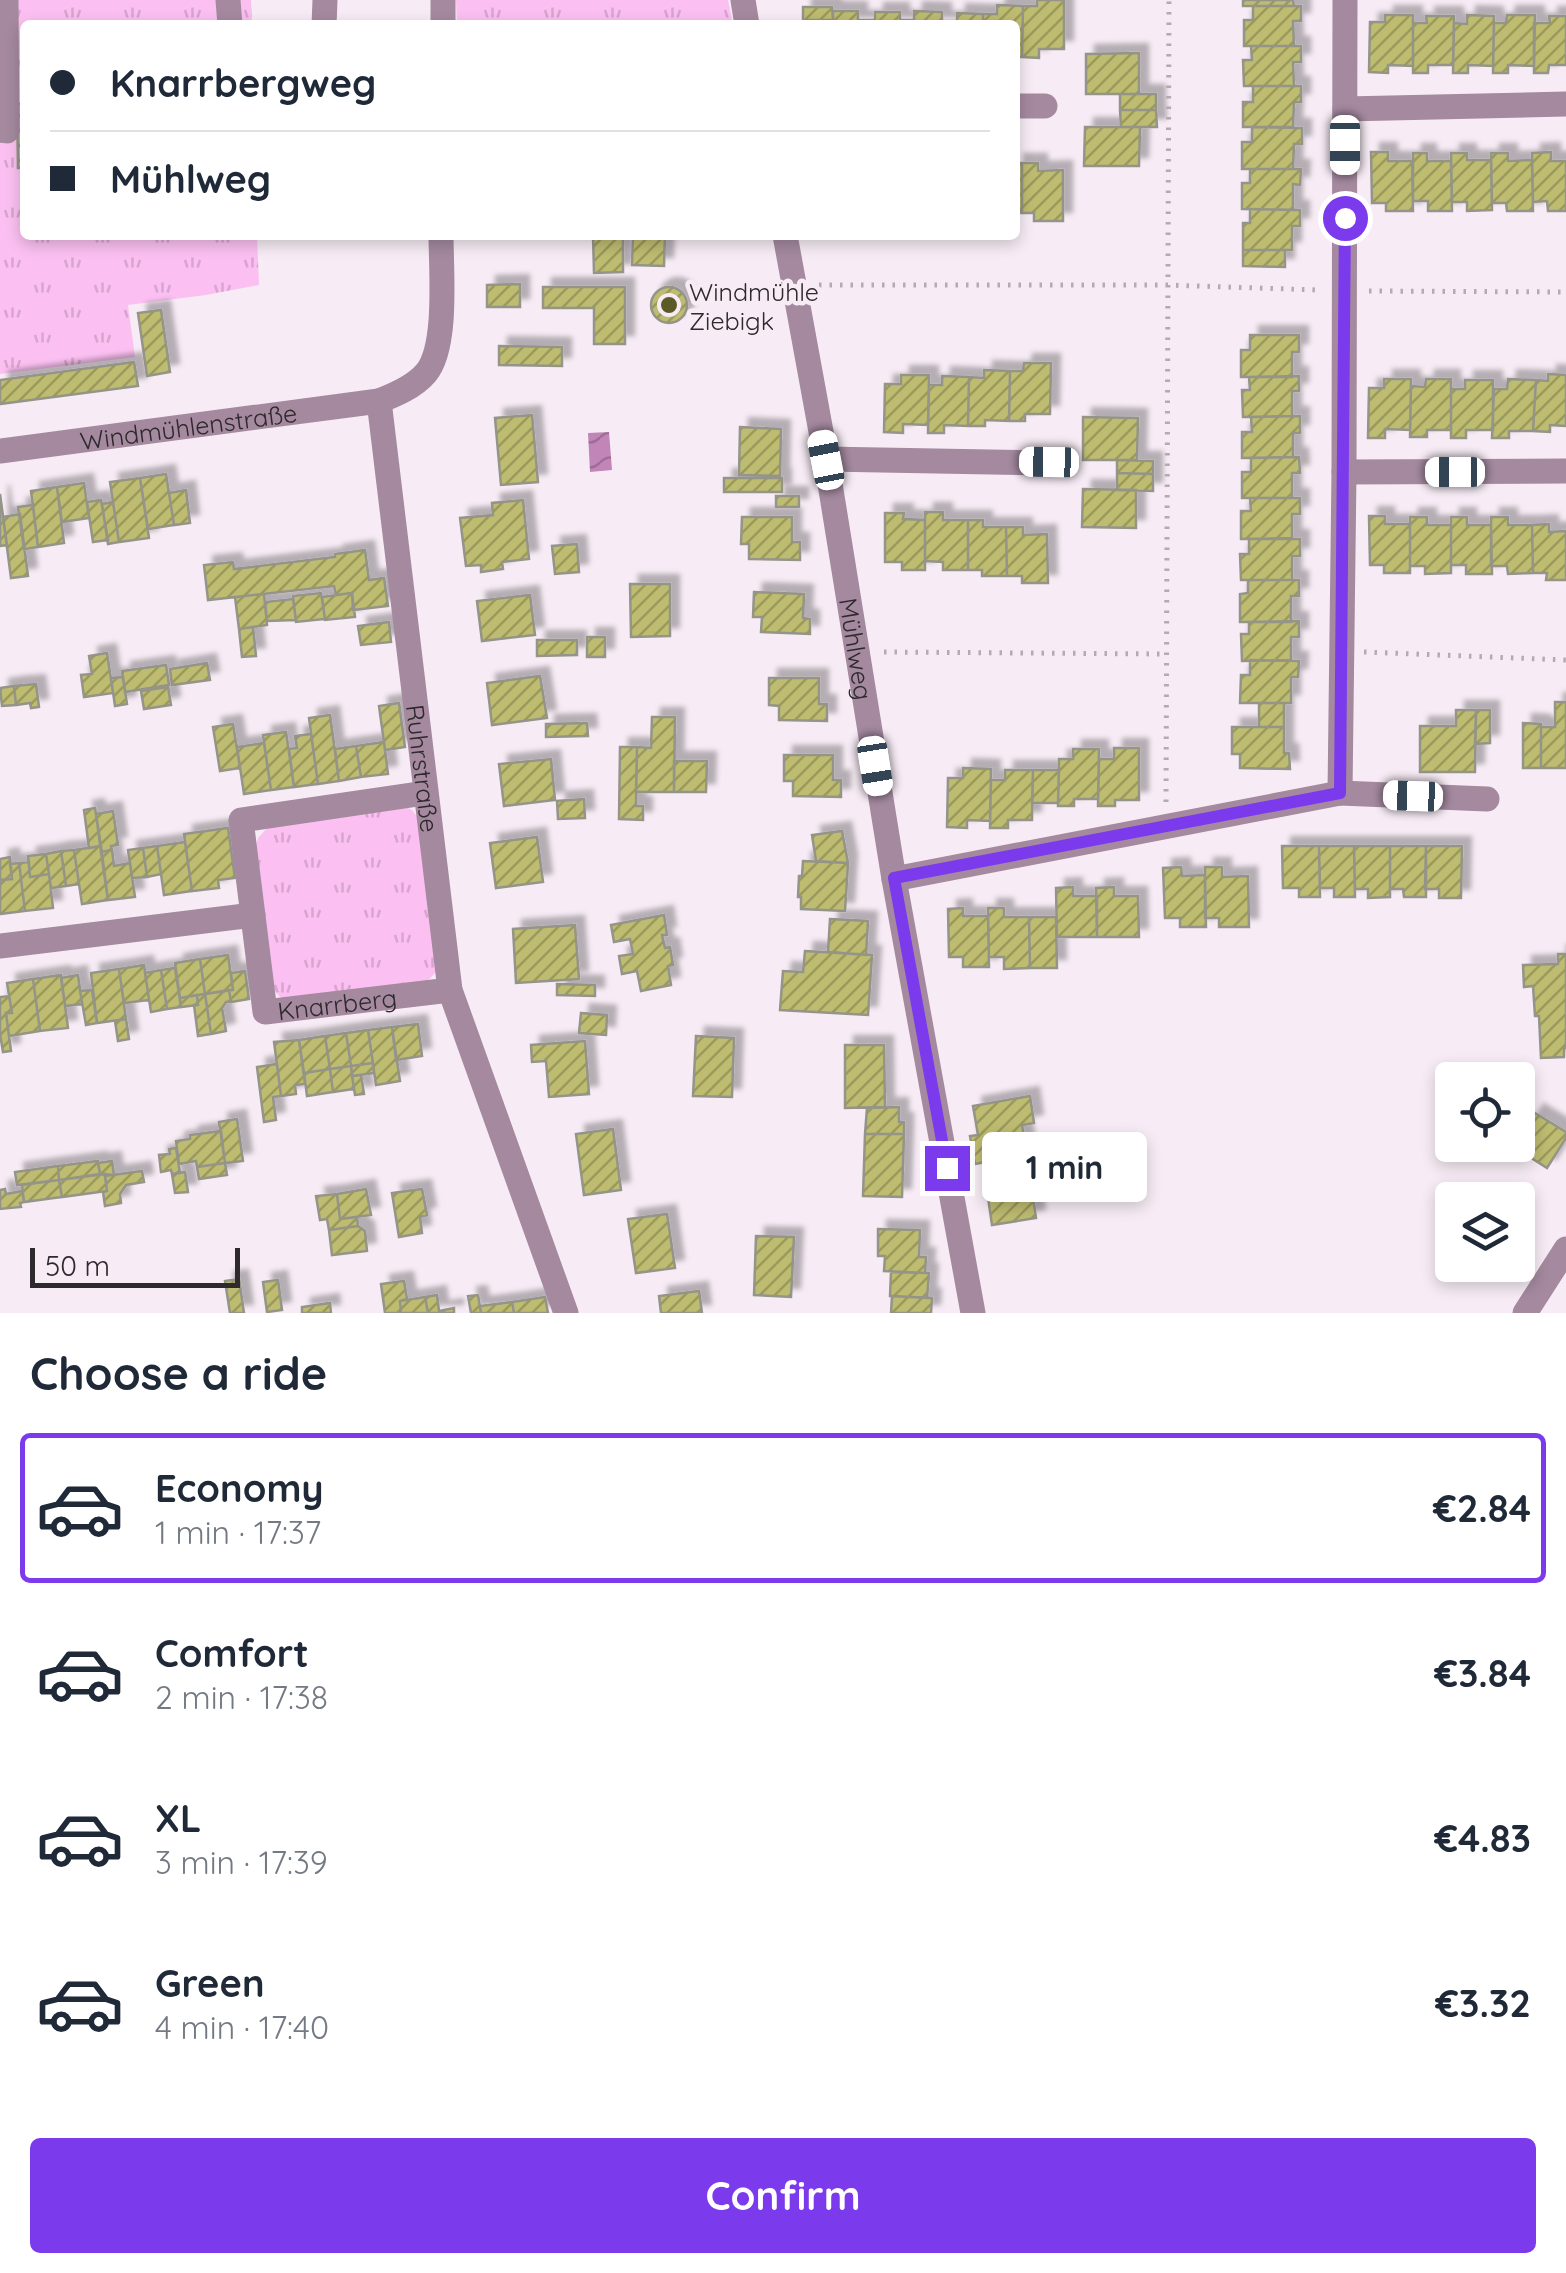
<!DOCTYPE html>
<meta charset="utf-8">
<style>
body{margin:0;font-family:Quicksand,sans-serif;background:#f6f6f7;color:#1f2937;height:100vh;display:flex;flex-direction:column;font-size:38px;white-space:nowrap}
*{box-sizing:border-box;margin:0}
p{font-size:32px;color:#747a83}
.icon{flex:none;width:55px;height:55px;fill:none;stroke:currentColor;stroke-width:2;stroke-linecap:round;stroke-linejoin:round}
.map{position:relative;height:1313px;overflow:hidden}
.side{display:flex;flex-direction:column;background:#fff;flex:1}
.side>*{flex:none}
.top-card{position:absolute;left:20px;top:20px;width:1000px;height:220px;border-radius:10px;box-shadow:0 5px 15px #0003;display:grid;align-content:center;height:220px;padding:0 30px;background:#fff}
.tools{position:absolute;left:1435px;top:1062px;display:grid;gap:20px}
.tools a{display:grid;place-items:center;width:100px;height:100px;border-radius:10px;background:#fff;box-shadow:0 5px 15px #0003;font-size:50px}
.scale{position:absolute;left:30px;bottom:25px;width:210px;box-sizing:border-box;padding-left:10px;border:5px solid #2d292c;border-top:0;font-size:28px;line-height:35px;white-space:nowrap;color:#2d292c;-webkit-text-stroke:8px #f7ecf5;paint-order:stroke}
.end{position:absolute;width:45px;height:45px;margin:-22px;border:12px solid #7c3aed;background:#fff;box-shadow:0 0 0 5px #fff}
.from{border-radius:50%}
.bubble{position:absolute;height:70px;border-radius:10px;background:#fff;box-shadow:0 5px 15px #0003;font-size:32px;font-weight:700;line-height:70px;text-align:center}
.car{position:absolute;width:30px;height:60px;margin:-30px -15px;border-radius:12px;box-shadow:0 0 8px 2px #0007;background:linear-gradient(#fff 24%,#345 0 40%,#fff 0 76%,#345 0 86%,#fff 0)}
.top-card b{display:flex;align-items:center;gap:35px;height:95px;font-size:38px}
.top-card b+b{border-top:2px solid #e0e1e3}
.top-card i{width:25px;height:25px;background:#1f2937}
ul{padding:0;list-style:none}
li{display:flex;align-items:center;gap:30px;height:150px;margin:0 20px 15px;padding:0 10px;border:5px solid transparent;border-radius:10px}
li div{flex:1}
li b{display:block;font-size:38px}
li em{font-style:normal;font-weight:700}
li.current{border-color:#7c3aed}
li>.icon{width:90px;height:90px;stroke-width:1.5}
h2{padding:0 30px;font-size:45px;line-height:120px}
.cta{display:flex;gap:20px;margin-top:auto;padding:20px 30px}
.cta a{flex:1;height:115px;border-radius:10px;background:#7c3aed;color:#fff;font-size:40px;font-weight:700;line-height:115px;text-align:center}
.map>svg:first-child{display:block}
.grass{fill:url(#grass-tufts)}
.water{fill:url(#water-waves)}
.building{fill:url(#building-hatch);stroke:#949489;stroke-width:2.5;filter:url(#shadow)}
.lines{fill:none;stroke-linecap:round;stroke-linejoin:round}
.path{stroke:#b4abb2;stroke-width:5;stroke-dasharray:2.5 8;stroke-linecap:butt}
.minor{stroke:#a4899f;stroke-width:25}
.route{stroke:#7c3aed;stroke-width:12}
.poi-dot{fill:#5c5b27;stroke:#f7ecf5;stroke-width:4}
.labels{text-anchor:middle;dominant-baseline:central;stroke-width:9;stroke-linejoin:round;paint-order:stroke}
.poi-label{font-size:25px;fill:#2d292c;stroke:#f7ecf5;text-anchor:start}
.street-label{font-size:25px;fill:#2d292c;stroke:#f7ecf5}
</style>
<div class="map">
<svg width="1566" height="1313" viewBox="0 0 1566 1313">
<defs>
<pattern id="grass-tufts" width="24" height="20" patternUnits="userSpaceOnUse" patternTransform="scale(2.5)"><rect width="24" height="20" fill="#fbc0f1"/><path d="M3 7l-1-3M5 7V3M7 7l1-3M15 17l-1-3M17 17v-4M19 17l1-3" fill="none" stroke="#d7a5cf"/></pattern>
<pattern id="water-waves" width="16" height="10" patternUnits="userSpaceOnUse" patternTransform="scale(2.5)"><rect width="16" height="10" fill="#c185b7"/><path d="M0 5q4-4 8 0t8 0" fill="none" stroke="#9d6d95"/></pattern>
<pattern id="building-hatch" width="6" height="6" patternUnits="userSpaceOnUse" patternTransform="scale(2.5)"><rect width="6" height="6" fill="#bebc6f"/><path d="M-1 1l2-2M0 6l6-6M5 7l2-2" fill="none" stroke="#9b995b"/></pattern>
<filter id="shadow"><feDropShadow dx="9" dy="-9" stdDeviation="2.5" flood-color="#0004"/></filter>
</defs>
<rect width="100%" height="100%" fill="#f7ecf5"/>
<!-- grass -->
<path class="grass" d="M0 0H251L252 25H25V235H257L259 285 206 295 128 305 135 357 0 374Z
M456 0H728L733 25H457Z
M404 806 412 810 419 819 437 962 435 973 425 984 282 999 274 990 254 852 258 838 267 828Z"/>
<!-- water -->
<path class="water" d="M609 432 612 470 590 472 588 433Z"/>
<!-- building -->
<path class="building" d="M1037 0H1064V49H1039V58L1022 57 1023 6H1037Z
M1243 0H1293L1294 6H1243Z
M997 5 1023 6 1022 57H1015V25H983V14H997Z
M1253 6H1301V21H1293L1294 46H1244V20H1253Z
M803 7H832L833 20H803Z
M833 11H858V25H817L818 20H833Z
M914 11 942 12V25H900V20H914Z
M875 12H900V25H858V20H875Z
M957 13 983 14V25H942V21H957Z
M1385 15H1413V66L1388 65V73L1369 72 1370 22H1385Z
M1467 15 1494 16 1493 66 1468 65V73H1453L1454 23 1467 24Z
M1507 15H1535L1534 66 1508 65V73H1493L1494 23H1506Z
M1426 16H1454L1453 65H1428V73H1413V23H1427Z
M1549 16H1566V65H1549L1548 73H1534V23H1550Z
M1251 46H1301V62H1293L1294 86H1244L1243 60H1252Z
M1139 53V94H1086V54Z
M1253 86H1301V102H1294L1293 127H1243V102H1253Z
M1120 94H1156V110H1120Z
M17 104H25V167L18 168Z
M1120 110H1156L1157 127H1121Z
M1085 127H1140L1139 166H1084Z
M1252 127 1302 128V144H1294L1293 169H1242V142H1252Z
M1371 152H1388V161H1412L1413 211H1386V203H1372Z
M1551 152V161H1566V211H1548L1547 201 1533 202 1532 153Z
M1413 153H1427V161H1451L1452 211H1428V201H1413Z
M1451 153H1467V160H1491L1492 210 1467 211V202H1452Z
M1491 153H1508V161L1532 160 1533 211H1507L1506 203H1492Z
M1015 163H1022V213L1015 212Z
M1022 163H1038V171L1063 170V221H1034V213H1022Z
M1250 169H1301L1300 185 1293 184V210L1242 209V183H1250Z
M1250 209 1300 210V226H1292V250H1243V223H1250Z
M593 235H623V272L594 273Z
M633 235H665L664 266 632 265Z
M1243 250H1285V267L1243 266Z
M520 284V307H487V285Z
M651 305a18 18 0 1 1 36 0a18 18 0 1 1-36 0Z
M543 287H625V344H594V308H543Z
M161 310 170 372 147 376 138 313Z
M1250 335H1299V352H1292V377H1241V350H1250Z
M499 346 562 347V366L499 365Z
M134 362 138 386 0 404V380Z
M1024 363H1051L1050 414H1025V421H1009L1010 371H1023Z
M984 370 1010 371 1009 421 985 420V426H968L969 377 984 378Z
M1548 374 1566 375V426L1550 425V432L1533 431 1536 380 1548 381Z
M901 375H929L928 425 903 424V433L884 432 885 384H901Z
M942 376 969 377 968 426 944 425V433H928L929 385H942Z
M1299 376V391H1292V416L1243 417 1242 390H1250L1249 377Z
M1384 379H1411L1410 430 1385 429V438H1368L1369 388H1384Z
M1426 379H1451V430H1427V437H1410L1411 386 1425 387Z
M1508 379 1536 380 1533 431H1509V438H1492L1494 389H1507Z
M1465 380H1493V430H1466V438H1451V389H1465Z
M532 415 538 482 501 485 495 418Z
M1300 416V433H1293V457L1242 458V432H1252L1251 417Z
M1083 417 1138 418 1137 460H1083Z
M740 427 781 429 780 476 739 475Z
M1299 457 1300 473H1292V498H1242V472H1251V458Z
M1117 460 1153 461V474L1117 473Z
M1117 473 1153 474V491L1117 490Z
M166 474 174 525 148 529 140 478Z
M140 478 149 538 119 542 110 482Z
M724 478H782V492H724Z
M84 483 89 518 62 522 57 487Z
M57 487 64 543 38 547 31 491Z
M1083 489 1136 490V528L1082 527Z
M186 490 190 523 174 525 169 493Z
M0 494 7 545 0 546Z
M776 496H799V507H776Z
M1250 498H1300V514H1292V538L1241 539V511H1251Z
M101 500 108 540 93 542 87 502Z
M523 500 529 559 502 562 503 569 481 572V565L466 566 460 518 493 515 492 503Z
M113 502 119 542 108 544 102 504Z
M33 505 38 547 24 549 18 507Z
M925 512H943V520H968V570H943V562L925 561Z
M885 513H904L903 519 925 520V570H902V562H885Z
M20 514 28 576 11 578 3 517Z
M1369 516H1385V524H1410V573H1384V565H1370Z
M742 517H792V542H800V560L749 559V544H741Z
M1410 517H1427V525H1451V573L1425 574V566H1410Z
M1451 517H1467V525H1491L1492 574H1466V565H1451Z
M1491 517H1508V525H1532L1533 573 1508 574 1507 566H1491Z
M968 520H983V527H1006L1007 576H982V570H968Z
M1549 524V532L1566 531V580H1546L1547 573H1533L1532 525Z
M1006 527H1023V535L1047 534 1048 583H1022V576H1007Z
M1249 539H1300V556H1292V580H1241L1240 554H1249Z
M577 544 579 572 555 574 552 546Z
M365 550 369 580 384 578 388 606 353 610 352 593 336 595 334 586 208 600 204 565 233 562 234 569 335 557V554Z
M1248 580H1299V596H1291V622H1240V594L1248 593Z
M630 584H670V636L631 637Z
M754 592 804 594 803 618 810 619V634L761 632 762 617H753Z
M321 593 325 619 296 622 293 596Z
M352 593 355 617 325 620 322 597Z
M264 594 267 625 239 629 235 597Z
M530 595 535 635 482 641 477 601Z
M293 599 296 620 267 621 265 602Z
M1299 621V637H1291V660L1242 661 1241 634H1249V622Z
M389 622 391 642 361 645 358 626Z
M253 627 256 656 242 657 239 629Z
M587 637H605V657H587Z
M537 640H577V655L537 656Z
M107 653 113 693 84 697 81 675 92 674 89 656Z
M1250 660 1299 661 1298 677H1291V703H1240L1241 675H1250Z
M207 663 210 680 172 685 170 669Z
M166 665 169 685 125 692 122 671Z
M540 676 547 718 492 725 487 683Z
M123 677 127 704 115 706 111 678Z
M769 678H819V704H827V721L779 720V706L769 705Z
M36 684 39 707 31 708 30 703 16 705 14 686Z
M14 686 16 705 2 706 0 688Z
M168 687 171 705 144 709 141 691Z
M1555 702H1566V768H1541V727H1555Z
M399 703 405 747 385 750 379 706Z
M1259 703H1284V727H1259Z
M1456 710H1476L1475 772H1420V726H1456Z
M1476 710H1490V743L1475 744Z
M330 715 339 781 318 784 309 718Z
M652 717H675L674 792H636L637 747 651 748Z
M587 723 588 736 546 737V724Z
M1523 723 1541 724V768H1523Z
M233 724 240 768 220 771 213 727Z
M1232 727H1284V753H1289L1290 769 1240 768V754H1232Z
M286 732 294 787 271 790 263 735Z
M311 734 318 784 294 787 289 749 297 748 295 736Z
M384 742 388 774 361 777 356 746Z
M264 743 271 790 244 794 237 747Z
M356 746 361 777 339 781 335 749Z
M620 747H637L636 806H643V820L619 819Z
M1114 748H1139V800H1115V806H1098L1099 759H1114Z
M1073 749H1099L1098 799H1074V806H1058L1059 759H1073Z
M784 755H833V780H841V797L793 796V781H784Z
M551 759 555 800 504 806 499 764Z
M674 761H707L706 792H674Z
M963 768 991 769 990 821 967 820V828L947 827 948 778H963Z
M1005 770H1033L1032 820H1008V828H990L991 780H1005Z
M1033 770H1059L1058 803H1032Z
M584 799 585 818 558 819 557 801Z
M95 808 101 846 89 848 84 810Z
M113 811 118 845 111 846 112 850 101 852 96 814Z
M228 828 235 878 218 880 219 888 192 891 184 834Z
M842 831 848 863 816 861 812 835Z
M537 837 543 882 496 888 490 843Z
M185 842 192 891 164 895 157 846Z
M101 846 108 900 82 904 74 850Z
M157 846 161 874 147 877 143 848Z
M1282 846H1319L1320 897H1299V888H1283Z
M1319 846H1354L1355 897H1334V888H1320Z
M1354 846H1390V897L1368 898V889H1355Z
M1390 846H1426V897H1404L1403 889H1390Z
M1426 846H1462L1461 898H1439V889H1425Z
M143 848 147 877 132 878 128 850Z
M74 850 79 884 66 886 61 851Z
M112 850 114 866 130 863 135 897 108 900 101 852Z
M61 851 66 886 51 888 46 854Z
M46 854 49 874 30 877 28 856Z
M10 857 12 879 0 880V859Z
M803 861 848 863 845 911 801 909V897H798L799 876H802Z
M29 862 30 877 49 874 53 908 25 911 19 863Z
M19 863 25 911 0 914V880L12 879 10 864Z
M1181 867 1182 876 1205 875 1206 927H1180V918H1165L1163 868Z
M1205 867H1222V877L1248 876 1249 927H1219V918H1205Z
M1073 887V896H1097V937H1057L1056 888Z
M1114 887V896H1138L1139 937H1097L1096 888Z
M963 908V916H988L989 967H963V957H949L948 909Z
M988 908H1004V917H1029L1030 968 1004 969V957H989Z
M664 915 667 935H662L665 948 670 947 673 965 668 966 671 985 641 991 637 971 622 974 619 956 633 954 630 939 614 942 611 925Z
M1029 917H1056L1057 968H1030Z
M830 919 868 921 866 955 828 952Z
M575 925 579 979 516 983 513 929Z
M805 951 872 955 868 1015 780 1010 783 971 803 972Z
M1558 954H1566V1048H1564V1057L1541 1058 1539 1016H1535L1533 986 1524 987 1523 965 1558 964Z
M228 955 233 990 205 994 200 959Z
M200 959 205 994 180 998 175 963Z
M144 965 149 1000 124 1003 119 969Z
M175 968 181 1007 167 1009 161 970Z
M119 969 126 1019 97 1023 91 973Z
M161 970 167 1009 151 1012 145 973Z
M245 971 249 999 231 1002 229 990H233L231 973Z
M61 975 68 1028 40 1031 33 979Z
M78 975 82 1004 65 1006 61 978Z
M33 979 40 1031 9 1036 6 1013H12L7 983Z
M557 984 595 985V996L557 995Z
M92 990 97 1023 86 1025 80 991Z
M229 990 231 1002H226L222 1008 226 1031 211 1034 205 994Z
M205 994 211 1034 198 1036 194 1005H198L197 995Z
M197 995 198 1005 181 1007 180 998Z
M9 996 12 1013H6L11 1051 3 1052 0 1034V997Z
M581 1013 607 1015 606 1035 579 1033Z
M126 1019 129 1039 118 1041 115 1021Z
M418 1024 422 1056 396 1060 392 1027Z
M392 1027 400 1081 376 1085 368 1030Z
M368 1030 373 1063 351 1066 346 1033Z
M346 1033 351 1066 330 1069 325 1036Z
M325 1036 330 1069 304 1073 299 1040Z
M696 1036 734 1038 732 1097 693 1096Z
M299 1040 305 1084 295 1085 296 1094 281 1096 274 1042Z
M585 1041 589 1094 549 1097 546 1061 532 1062 531 1045Z
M845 1045H884L885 1107 845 1108Z
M373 1063 374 1073 352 1076 351 1066Z
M277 1064 281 1096 273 1097 276 1120 264 1122 257 1067Z
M351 1066 354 1089 333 1092 330 1069Z
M330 1069 333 1092 307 1096 304 1073Z
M361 1075 364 1094 355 1095 352 1076Z
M1030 1096 1034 1123 1022 1125 1027 1154 975 1164 970 1136 978 1135 973 1106Z
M899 1107V1122H904V1134H865L867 1108Z
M1535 1113 1566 1132V1138L1547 1168 1514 1147 1518 1145V1140Z
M237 1119 243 1161 225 1163 219 1122Z
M613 1129 621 1190 584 1195 576 1134Z
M221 1131 225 1163 197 1167 196 1161 179 1164 176 1141 190 1139V1135Z
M865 1134H904L902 1197 863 1196Z
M176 1148 180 1173 172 1174 171 1170 161 1172 159 1155 170 1154 169 1149Z
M1027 1154 1029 1166 991 1172 989 1161Z
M98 1161 100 1174 59 1180 58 1166Z
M112 1161 114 1175 100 1174 98 1163Z
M225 1163 227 1175 199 1179 197 1167Z
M58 1166 59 1180 17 1185 15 1172Z
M142 1171 144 1182 126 1185 120 1194 121 1203 105 1206 103 1192 107 1191 105 1176Z
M185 1172 188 1192 175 1193 172 1174Z
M105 1174 107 1191 62 1197 59 1180Z
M1030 1177 1036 1218 992 1225 986 1184Z
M59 1180 62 1197 24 1202 22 1185Z
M5 1189 6 1194 22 1191 24 1202 20 1203 21 1207 0 1209V1190Z
M366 1189 371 1215 340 1219 337 1194Z
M422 1189 427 1215 420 1217 422 1233 399 1237 392 1193Z
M337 1194 340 1219 357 1217 358 1226 329 1230 327 1219 320 1220 316 1196Z
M667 1214 675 1268 636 1273 628 1219Z
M358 1226 365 1231 367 1251 332 1255 329 1230Z
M878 1229 920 1230 919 1257H926L925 1273 884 1271 885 1256H878Z
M756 1236 794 1237 791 1297 754 1295Z
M891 1272 929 1273 927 1298 890 1296Z
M239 1279 244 1313H230L225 1281Z
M278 1280 282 1310 267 1312 263 1282Z
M404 1281 407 1299 400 1301 401 1313H385L381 1284Z
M699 1291 702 1313H661L659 1296Z
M437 1295 439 1311 454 1308V1313H428L425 1297Z
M478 1295 481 1313H471L468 1296Z
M892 1296 932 1298 931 1313H891Z
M425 1297 428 1313H401L400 1301Z
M545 1297 548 1313H514L512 1302Z
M512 1302 514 1313H481L480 1306Z
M330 1303 331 1313H302V1307Z"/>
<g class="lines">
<!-- path -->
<path class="path" d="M819 285H1166L1318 290
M1369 291 1566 292
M884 652 1166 654
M1364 652 1566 660
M1166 802 1169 0"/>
<!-- minor -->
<g class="minor">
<path d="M228 0 230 25"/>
<path d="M743 0 747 25"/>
<path d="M324 25 325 0"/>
<path d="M443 25V0"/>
<path d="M1015 106H1045"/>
<path d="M1345 109 1566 104"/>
<path d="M0 130 7 131 6 0"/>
<path id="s1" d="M785 235 826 459 894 879 973 1313"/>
<path id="s2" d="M379 401 450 990 566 1313"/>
<path id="s3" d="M0 451 379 401C395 395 414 387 426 373 448 347 441 270 441 235"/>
<path d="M826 459 1049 463"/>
<path d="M1344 472 1566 471"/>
<path id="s4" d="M425 793 241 820 265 1012 450 990"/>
<path d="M1340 793 1487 799"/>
<path d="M894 879 1340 793 1344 472 1345 0"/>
<path d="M0 946 253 915"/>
<path d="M1525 1313 1566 1249"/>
</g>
</g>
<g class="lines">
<!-- route -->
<path class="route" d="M947 1168 894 878 1340 793 1345 218"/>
</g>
<!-- markers -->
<circle class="poi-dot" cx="669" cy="305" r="10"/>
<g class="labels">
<!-- poi labels -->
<g class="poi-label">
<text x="689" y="291">Windmühle<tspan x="689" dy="29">Ziebigk</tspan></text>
</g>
<!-- street labels -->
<g class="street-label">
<text stroke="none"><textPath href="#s3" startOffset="190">Windmühlenstraße</textPath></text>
<text stroke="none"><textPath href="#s1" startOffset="420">Mühlweg</textPath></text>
<text stroke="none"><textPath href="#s2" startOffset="370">Ruhrstraße</textPath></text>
<text stroke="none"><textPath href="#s4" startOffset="452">Knarrberg</textPath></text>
</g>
</g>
</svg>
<div class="tools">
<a><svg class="icon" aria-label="locate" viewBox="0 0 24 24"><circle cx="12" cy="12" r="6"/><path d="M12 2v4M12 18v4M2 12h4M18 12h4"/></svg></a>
<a><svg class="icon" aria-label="layers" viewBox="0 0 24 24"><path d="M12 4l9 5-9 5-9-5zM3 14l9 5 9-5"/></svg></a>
</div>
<div class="scale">50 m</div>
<i class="end from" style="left:1345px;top:218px"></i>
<i class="end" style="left:947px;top:1168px"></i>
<div class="bubble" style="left:982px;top:1132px;width:165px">1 min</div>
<i class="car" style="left:1345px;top:145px;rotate:180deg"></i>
<i class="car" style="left:826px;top:460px;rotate:349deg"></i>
<i class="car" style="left:1049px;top:462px;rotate:271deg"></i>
<i class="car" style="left:1455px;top:472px;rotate:270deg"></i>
<i class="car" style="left:875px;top:766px;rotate:171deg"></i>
<i class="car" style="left:1413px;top:796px;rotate:272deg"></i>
<div class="top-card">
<b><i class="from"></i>Knarrbergweg</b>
<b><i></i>Mühlweg</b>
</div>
</div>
<section class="side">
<h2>Choose a ride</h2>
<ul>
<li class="current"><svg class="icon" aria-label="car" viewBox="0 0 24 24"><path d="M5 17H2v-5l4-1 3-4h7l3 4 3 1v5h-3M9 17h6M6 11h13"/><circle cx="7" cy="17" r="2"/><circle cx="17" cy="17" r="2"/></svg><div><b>Economy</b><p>1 min · 17:37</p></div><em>€2.84</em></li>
<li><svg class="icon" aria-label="car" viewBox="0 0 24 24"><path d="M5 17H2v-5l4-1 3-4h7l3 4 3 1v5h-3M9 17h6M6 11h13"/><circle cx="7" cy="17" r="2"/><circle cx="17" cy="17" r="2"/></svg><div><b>Comfort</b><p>2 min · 17:38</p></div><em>€3.84</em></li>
<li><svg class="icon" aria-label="car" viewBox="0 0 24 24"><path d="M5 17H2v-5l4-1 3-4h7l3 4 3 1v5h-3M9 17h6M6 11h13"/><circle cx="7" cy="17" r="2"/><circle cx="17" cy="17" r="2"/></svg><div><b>XL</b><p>3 min · 17:39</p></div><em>€4.83</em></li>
<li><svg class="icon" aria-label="car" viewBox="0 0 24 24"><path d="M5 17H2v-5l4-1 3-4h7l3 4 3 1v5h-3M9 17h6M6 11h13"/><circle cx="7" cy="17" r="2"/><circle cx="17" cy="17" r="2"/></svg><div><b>Green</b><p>4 min · 17:40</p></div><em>€3.32</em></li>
</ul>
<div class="cta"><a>Confirm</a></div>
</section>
